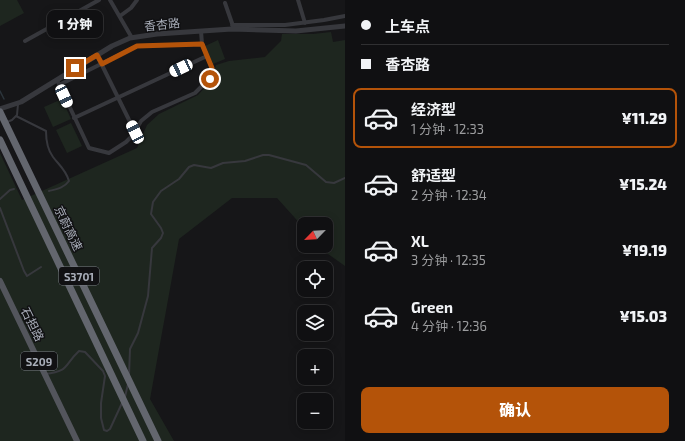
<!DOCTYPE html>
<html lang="zh">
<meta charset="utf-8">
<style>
body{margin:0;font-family:"Exo 2","Noto Sans SC",sans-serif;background:#1e1e20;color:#f1f3f6;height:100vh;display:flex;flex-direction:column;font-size:15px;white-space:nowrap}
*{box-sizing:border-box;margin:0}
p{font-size:13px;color:#9c9d9f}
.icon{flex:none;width:22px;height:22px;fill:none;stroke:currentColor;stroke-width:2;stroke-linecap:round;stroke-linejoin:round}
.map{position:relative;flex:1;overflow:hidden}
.drawer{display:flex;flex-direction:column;background:#101012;width:340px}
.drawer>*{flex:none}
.top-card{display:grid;align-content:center;height:88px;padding:0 16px;background:#101012}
.needle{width:26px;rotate:245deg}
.tools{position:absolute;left:297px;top:217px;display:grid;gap:8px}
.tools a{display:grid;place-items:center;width:36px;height:36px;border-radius:8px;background:#101012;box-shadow:0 2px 10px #0003,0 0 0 1px #303032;font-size:20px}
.end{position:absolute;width:18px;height:18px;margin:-9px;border:5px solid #b45309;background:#fff;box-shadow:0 0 0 2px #fff}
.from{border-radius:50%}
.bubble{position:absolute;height:28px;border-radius:8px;background:#101012;box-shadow:0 2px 10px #0003,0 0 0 1px #303032;font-size:13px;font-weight:800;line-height:28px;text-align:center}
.car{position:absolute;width:12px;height:24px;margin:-12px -6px;border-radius:5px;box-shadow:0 0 3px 1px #0007;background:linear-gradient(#fff 24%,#345 0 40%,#fff 0 76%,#345 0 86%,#fff 0)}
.top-card b{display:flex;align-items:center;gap:14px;height:38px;font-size:15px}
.top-card b+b{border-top:1px solid #303032}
.top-card i{width:10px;height:10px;background:#f1f3f6}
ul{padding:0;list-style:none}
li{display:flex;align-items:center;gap:12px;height:60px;margin:0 8px 6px;padding:0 8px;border:2px solid transparent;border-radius:8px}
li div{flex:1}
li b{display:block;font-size:15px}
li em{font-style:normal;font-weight:800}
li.selected{border-color:#b45309}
li>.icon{width:36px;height:36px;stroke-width:1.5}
.primary-button{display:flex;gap:8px;margin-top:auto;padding:8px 16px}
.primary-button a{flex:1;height:46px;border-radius:8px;background:#b45309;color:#fff;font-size:16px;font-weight:800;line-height:46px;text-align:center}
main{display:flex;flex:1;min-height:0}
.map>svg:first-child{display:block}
.green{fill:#1e261f}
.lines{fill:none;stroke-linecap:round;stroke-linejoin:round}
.stream{stroke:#2c353c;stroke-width:1.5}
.service{stroke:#37383d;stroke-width:2}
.minor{stroke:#37383d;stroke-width:4}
.tertiary{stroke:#37383d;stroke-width:5}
.primary{stroke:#53555c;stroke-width:6}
.motorway-bridge{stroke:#63666e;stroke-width:7}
.route{stroke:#b45309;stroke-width:5}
.labels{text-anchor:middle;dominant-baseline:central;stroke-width:3;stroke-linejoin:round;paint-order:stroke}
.shield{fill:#111113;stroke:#7b7e86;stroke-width:1}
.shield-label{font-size:11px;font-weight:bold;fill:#a8adb8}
.street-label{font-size:12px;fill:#a8adb8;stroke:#111113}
</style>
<main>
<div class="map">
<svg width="345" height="441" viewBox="0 0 345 441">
<rect width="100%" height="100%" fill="#161618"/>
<!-- green -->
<path class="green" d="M0 0H17L24 13 0 26Z
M331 32 333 42 345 40V266L328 254 320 246H326V224H304V228L277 198H232L179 239 150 399 174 441H0V153L22 200 137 148 147 125 159 114 198 95 211 81 216 65 229 61 265 57 281 41 282 34H313Z
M218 40 225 59 213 64 205 46Z
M62 99 71 119 53 127 44 107Z
M71 123 82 146 67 153 56 130Z"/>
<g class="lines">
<!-- stream -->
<path class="stream" d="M0 91 4 99"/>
<!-- service -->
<path class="service" d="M16 116 46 131C46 141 47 149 53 157 59 165 66 170 69 181 64 188 57 189 49 191
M7 122 12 120 17 115 18 104
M0 199 10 190 14 189
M0 208 24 271 27 276 41 267
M45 374C70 371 63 366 79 351L85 352 103 371 105 376 101 403V418L104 430 107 431 110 429 122 403
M129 375 130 349 138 333 148 296 152 248 161 238 163 233 161 228 151 214 153 202 161 191 179 179 189 167 194 165 211 168 223 163 245 161 263 155H269L306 165 326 182 334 183 345 178
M125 397 128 384"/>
<!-- minor -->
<path class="minor" d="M110 0 132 38
M298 0 305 23
M225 3 233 26
M120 16 131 8 137 0
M232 25H285L324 20 345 16
M25 41 99 0
M97 55 135 132
M57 80 89 148 109 153 126 142 133 135 141 121 152 112 195 93 209 79 212 68 202 44 201 31
M59 85 137 46 202 44
M74 118 207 56"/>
<!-- tertiary -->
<path class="tertiary" d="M0 109 21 102 112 46 130 38 157 34 232 29 296 31 345 26"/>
<!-- primary -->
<path class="primary" d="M0 281 77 441"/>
<!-- motorway-bridge -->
<path class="motorway-bridge" d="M0 112 158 441
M0 140 143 441"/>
</g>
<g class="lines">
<!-- route -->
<path class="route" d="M75 68 97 55 102 64 137 46 202 44 212 68 210 79"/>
</g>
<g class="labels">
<!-- shield labels -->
<g class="shield">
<rect x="59" y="267" width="40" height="18" rx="3"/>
<rect x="21" y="352" width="36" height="18" rx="3"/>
</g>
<g class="shield-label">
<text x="79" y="276">S3701</text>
<text x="39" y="361">S209</text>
</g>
<!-- street labels -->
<g class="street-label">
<text transform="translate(162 24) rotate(-6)">香杏路</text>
<text transform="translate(69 228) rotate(64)">京蔚高速</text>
<text transform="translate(33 324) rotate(64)">石担路</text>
</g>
</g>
</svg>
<div class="tools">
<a><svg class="needle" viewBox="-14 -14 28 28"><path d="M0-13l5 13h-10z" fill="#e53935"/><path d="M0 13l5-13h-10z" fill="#9c9d9f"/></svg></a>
<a><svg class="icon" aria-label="locate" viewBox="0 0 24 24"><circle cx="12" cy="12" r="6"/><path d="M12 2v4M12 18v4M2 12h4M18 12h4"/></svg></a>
<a><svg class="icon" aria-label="layers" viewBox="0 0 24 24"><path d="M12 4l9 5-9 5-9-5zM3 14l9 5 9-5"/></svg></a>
<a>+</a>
<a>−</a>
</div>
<i class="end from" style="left:210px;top:79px"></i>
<i class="end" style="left:75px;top:68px"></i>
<div class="bubble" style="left:47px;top:10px;width:56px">1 分钟</div>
<i class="car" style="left:181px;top:68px;rotate:245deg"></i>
<i class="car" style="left:64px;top:96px;rotate:155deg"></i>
<i class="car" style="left:135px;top:132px;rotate:334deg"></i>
</div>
<section class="drawer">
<div class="top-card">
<b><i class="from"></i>上车点</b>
<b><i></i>香杏路</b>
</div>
<ul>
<li class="selected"><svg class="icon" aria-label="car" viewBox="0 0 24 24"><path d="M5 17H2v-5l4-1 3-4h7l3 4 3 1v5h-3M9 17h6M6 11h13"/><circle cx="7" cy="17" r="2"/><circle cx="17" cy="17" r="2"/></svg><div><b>经济型</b><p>1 分钟 · 12:33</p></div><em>¥11.29</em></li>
<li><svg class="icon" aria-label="car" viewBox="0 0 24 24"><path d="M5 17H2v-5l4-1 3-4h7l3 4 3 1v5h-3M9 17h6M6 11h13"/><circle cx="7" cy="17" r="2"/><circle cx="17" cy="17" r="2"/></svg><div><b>舒适型</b><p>2 分钟 · 12:34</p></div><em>¥15.24</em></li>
<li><svg class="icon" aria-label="car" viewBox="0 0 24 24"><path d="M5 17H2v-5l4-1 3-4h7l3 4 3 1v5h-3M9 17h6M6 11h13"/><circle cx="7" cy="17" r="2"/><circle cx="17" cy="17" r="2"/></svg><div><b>XL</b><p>3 分钟 · 12:35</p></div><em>¥19.19</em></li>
<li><svg class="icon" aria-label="car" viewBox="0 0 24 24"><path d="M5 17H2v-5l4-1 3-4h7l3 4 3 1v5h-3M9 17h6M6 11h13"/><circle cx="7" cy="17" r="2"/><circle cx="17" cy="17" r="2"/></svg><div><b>Green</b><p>4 分钟 · 12:36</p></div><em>¥15.03</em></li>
</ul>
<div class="primary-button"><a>确认</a></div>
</section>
</main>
